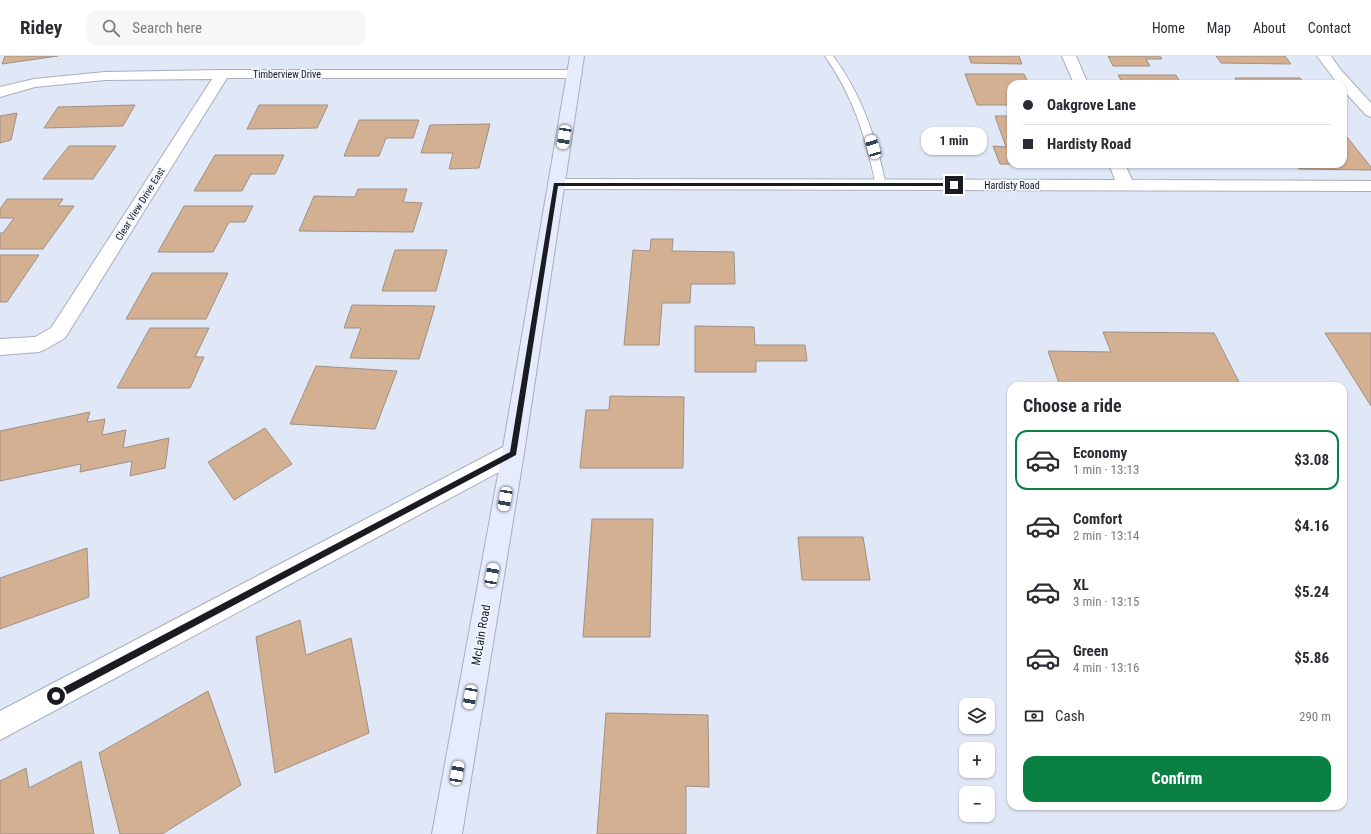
<!DOCTYPE html>
<meta charset="utf-8">
<style>
body{margin:0;font-family:"Roboto Condensed",sans-serif;background:#f7f7f7;color:#2b2b33;height:100vh;display:flex;flex-direction:column;font-size:15px;white-space:nowrap}
*{box-sizing:border-box;margin:0}
p{font-size:13px;color:#7c7c81}
.icon{flex:none;width:22px;height:22px;fill:none;stroke:currentColor;stroke-width:2;stroke-linecap:round;stroke-linejoin:round}
.map{position:relative;flex:1;overflow:hidden}
.sheet{position:absolute;left:1007px;top:326px;width:340px;height:428px;display:flex;flex-direction:column;background:#fff;border-radius:12px;box-shadow:0 1px 3px #0004}
.sheet>*{flex:none}
.top-card{position:absolute;left:1007px;top:24px;width:340px;height:88px;border-radius:12px;box-shadow:0 1px 3px #0004;display:grid;align-content:center;height:88px;padding:0 16px;background:#fff}
.tools{position:absolute;left:959px;top:642px;display:grid;gap:8px}
.tools a{display:grid;place-items:center;width:36px;height:36px;border-radius:8px;background:#fff;box-shadow:0 1px 3px #0004;font-size:20px}
.end{position:absolute;width:18px;height:18px;margin:-9px;border:5px solid #1a1c22;background:#fff;box-shadow:0 0 0 2px #fff}
.from{border-radius:50%}
.bubble{position:absolute;height:28px;border-radius:12px;background:#fff;box-shadow:0 1px 3px #0004;font-size:13px;font-weight:700;line-height:28px;text-align:center}
.car{position:absolute;width:12px;height:24px;margin:-12px -6px;border-radius:5px;box-shadow:0 0 3px 1px #0007;background:linear-gradient(#fff 24%,#345 0 40%,#fff 0 76%,#345 0 86%,#fff 0)}
.top-card b{display:flex;align-items:center;gap:14px;height:38px;font-size:15px}
.top-card b+b{border-top:1px solid #e1e1e2}
.top-card i{width:10px;height:10px;background:#2b2b33}
ul{padding:0;list-style:none}
li{display:flex;align-items:center;gap:12px;height:60px;margin:0 8px 6px;padding:0 8px;border:2px solid transparent;border-radius:12px}
li div{flex:1}
li b{display:block;font-size:15px}
li em{font-style:normal;font-weight:700}
li.active{border-color:#0b8043}
li>.icon{width:36px;height:36px;stroke-width:1.5}
h2{padding:0 16px;font-size:18px;line-height:48px}
.pay{display:flex;align-items:center;gap:10px;height:44px;padding:0 16px;font-size:15px}
.pay p{margin-inline-start:auto}
.cta{display:flex;gap:8px;margin-top:auto;padding:8px 16px}
.cta a{flex:1;height:46px;border-radius:12px;background:#0b8043;color:#fff;font-size:16px;font-weight:700;line-height:46px;text-align:center}
header{display:flex;align-items:center;gap:24px;box-sizing:border-box;height:56px;padding:0 20px;background:#fff;border-bottom:1px solid #e1e1e2}
header strong{font-size:19px}
nav{display:flex;gap:22px;margin-inline-start:auto;font-size:14px}
.search{width:280px;height:36px;background:#f7f7f7;display:flex;align-items:center;gap:10px;box-sizing:border-box;padding:0 14px;border-radius:12px;color:#7c7c81;font-size:15px}
.map>svg:first-child{display:block}
.building{fill:#d4b092;stroke:#9d9085}
.lines{fill:none;stroke-linecap:round;stroke-linejoin:round}
.lane-casing{stroke:#a8aebd;stroke-width:2}
.street-casing{stroke:#a8aebd;stroke-width:2}
.secondary-casing{stroke:#a8aebd;stroke-width:2}
.lane{fill:#fff;fill-rule:evenodd}
.street{fill:#fff;fill-rule:evenodd}
.secondary{fill:#e6ecfb;fill-rule:evenodd}
.route{fill:#1a1c22}
.labels{text-anchor:middle;dominant-baseline:central;stroke-width:3.5;stroke-linejoin:round;paint-order:stroke}
.far-street-label{font-size:10px;fill:#1a1c22;stroke:#f0f4fd}
.street-label{font-size:12px;fill:#1a1c22;stroke:#f0f4fd}
</style>
<header>
<strong>Ridey</strong>
<div class="search"><svg class="icon" aria-label="search" viewBox="0 0 24 24"><circle cx="10" cy="10" r="6"/><path d="M15 15l6 6"/></svg>Search here</div>
<nav><a>Home</a><a>Map</a><a>About</a><a>Contact</a></nav>
</header>
<div class="map">
<svg width="1371" height="778" viewBox="0 0 1371 778">
<rect width="100%" height="100%" fill="#e0e7f6"/>
<!-- building -->
<path class="building" d="M5 0H58L2 8Z
M969 0H1019L1022 8 971 7Z
M1108 0H1160L1162 3H1146L1150 10H1113Z
M1216 0H1285L1291 8 1221 7Z
M965 18H1024L1029 28H1011V49H977Z
M1118 19H1176L1181 28H1123Z
M1235 22H1300L1305 28H1239Z
M135 49 123 70 44 72 58 51Z
M259 49H328L317 72 247 73Z
M17 57 11 84 0 87V60Z
M995 60H1011V108L1064 109 1000 108 993 90 1006 91Z
M359 64H419L413 82H386L379 100H344Z
M490 68 479 112 449 113 453 97H421L430 69Z
M1343 76 1371 111V114L1299 113 1295 108H1343Z
M69 90H116L93 123H43Z
M215 99H284L275 118H251L242 135H194Z
M1160 108H1246L1248 110H1161Z
M358 133H407L403 146 422 147 413 176 299 175 314 140 355 141Z
M7 143H63L58 150H74L43 193H0V177H3L14 162H0V153Z
M184 150H253L245 166H229L213 196H158Z
M651 183H673L672 195 734 196 735 228H691L690 247H662L659 289H624L633 194 650 195Z
M395 194H447L436 235H382Z
M0 199H39L7 246H0Z
M152 217H228L206 263H126Z
M352 249 435 250 419 303 350 302 361 272H344Z
M695 270 754 271 755 289H805L807 305H756V316H695Z
M150 272H209L195 301H204L190 332H117Z
M1103 276 1214 277 1241 330H1060L1048 295 1111 296Z
M1325 277H1371V350Z
M316 310 397 315 375 373 290 368Z
M610 340 684 341 683 412H580L586 354H609Z
M90 356 87 366 105 363 102 379 126 374 123 392 169 382 165 412 130 420 132 405 80 416 81 408 0 425V375Z
M265 372 292 408 234 444 208 406Z
M592 463H653L650 581H583Z
M798 481H863L870 524H802Z
M87 492 89 541 0 573V522Z
M300 564 306 599 351 582 369 677 275 717 256 581Z
M208 635 241 729 162 778H120L99 697Z
M606 657 708 659 709 731 686 730V778H597Z
M81 705 94 778H0V725L26 712 29 732Z"/>
<g class="lines">
<!-- lane casing -->
<g class="lane-casing">
<path id="lane" d="M825 0H833C862 39 876 82 886 129L885 131H877L876 129C865 79 854 42 825 0Z"/>
</g>
<!-- street casing -->
<g class="street-casing">
<path id="street" d="M1062 0H1076L1088 28H1074Z
M1317 0H1331L1340 13 1371 47V61L1366 59 1343 34V28H1338Z
M222 14H575L580 15 582 18 580 21 575 22H227L65 282 46 293 39 296 0 299V283L35 281 51 272 212 23 105 24 35 31 0 41V31L34 23 105 16Z
M1109 108H1125L1132 124 1371 125V135L556 133 550 132 548 128 550 124 556 123 1115 124Z
M513 388 521 390 524 397 521 404 0 684V655L505 390Z"/>
</g>
<!-- secondary casing -->
<g class="secondary-casing">
<path id="secondary" d="M570 0H584L524 397 462 778H432L502 397Z"/>
</g>
<!-- lane -->
<use href="#lane" class="lane"/>
<!-- street -->
<use href="#street" class="street"/>
<!-- secondary -->
<use href="#secondary" class="secondary"/>
</g>
<!-- route -->
<path class="route" d="M554 127H954L956 129 954 130H558L516 399 58 643H53V637L510 396Z"/>
<g class="labels">
<!-- far-street labels -->
<g class="far-street-label">
<text x="287" y="18">Timberview Drive</text>
<text x="1012" y="129">Hardisty Road</text>
<text transform="translate(140 148) rotate(-58)">Clear View Drive East</text>
</g>
<!-- street labels -->
<g class="street-label">
<text transform="translate(481 579) rotate(-80)">McLain Road</text>
</g>
</g>
</svg>
<div class="tools">
<a><svg class="icon" aria-label="layers" viewBox="0 0 24 24"><path d="M12 4l9 5-9 5-9-5zM3 14l9 5 9-5"/></svg></a>
<a>+</a>
<a>−</a>
</div>
<i class="end from" style="left:56px;top:640px"></i>
<i class="end" style="left:954px;top:129px"></i>
<div class="bubble" style="left:921px;top:71px;width:66px">1 min</div>
<i class="car" style="left:564px;top:81px;rotate:189deg"></i>
<i class="car" style="left:873px;top:91px;rotate:343deg"></i>
<i class="car" style="left:505px;top:443px;rotate:190deg"></i>
<i class="car" style="left:492px;top:519px;rotate:10deg"></i>
<i class="car" style="left:470px;top:641px;rotate:190deg"></i>
<i class="car" style="left:457px;top:717px;rotate:10deg"></i>
<div class="top-card">
<b><i class="from"></i>Oakgrove Lane</b>
<b><i></i>Hardisty Road</b>
</div>
<section class="sheet">
<h2>Choose a ride</h2>
<ul>
<li class="active"><svg class="icon" aria-label="car" viewBox="0 0 24 24"><path d="M5 17H2v-5l4-1 3-4h7l3 4 3 1v5h-3M9 17h6M6 11h13"/><circle cx="7" cy="17" r="2"/><circle cx="17" cy="17" r="2"/></svg><div><b>Economy</b><p>1 min · 13:13</p></div><em>$3.08</em></li>
<li><svg class="icon" aria-label="car" viewBox="0 0 24 24"><path d="M5 17H2v-5l4-1 3-4h7l3 4 3 1v5h-3M9 17h6M6 11h13"/><circle cx="7" cy="17" r="2"/><circle cx="17" cy="17" r="2"/></svg><div><b>Comfort</b><p>2 min · 13:14</p></div><em>$4.16</em></li>
<li><svg class="icon" aria-label="car" viewBox="0 0 24 24"><path d="M5 17H2v-5l4-1 3-4h7l3 4 3 1v5h-3M9 17h6M6 11h13"/><circle cx="7" cy="17" r="2"/><circle cx="17" cy="17" r="2"/></svg><div><b>XL</b><p>3 min · 13:15</p></div><em>$5.24</em></li>
<li><svg class="icon" aria-label="car" viewBox="0 0 24 24"><path d="M5 17H2v-5l4-1 3-4h7l3 4 3 1v5h-3M9 17h6M6 11h13"/><circle cx="7" cy="17" r="2"/><circle cx="17" cy="17" r="2"/></svg><div><b>Green</b><p>4 min · 13:16</p></div><em>$5.86</em></li>
</ul>
<div class="pay"><svg class="icon" aria-label="cash" viewBox="0 0 24 24"><path d="M3 7h18v10H3z"/><circle cx="12" cy="12" r="2"/></svg>Cash<p>290 m</p></div>
<div class="cta"><a>Confirm</a></div>
</section>
</div>
